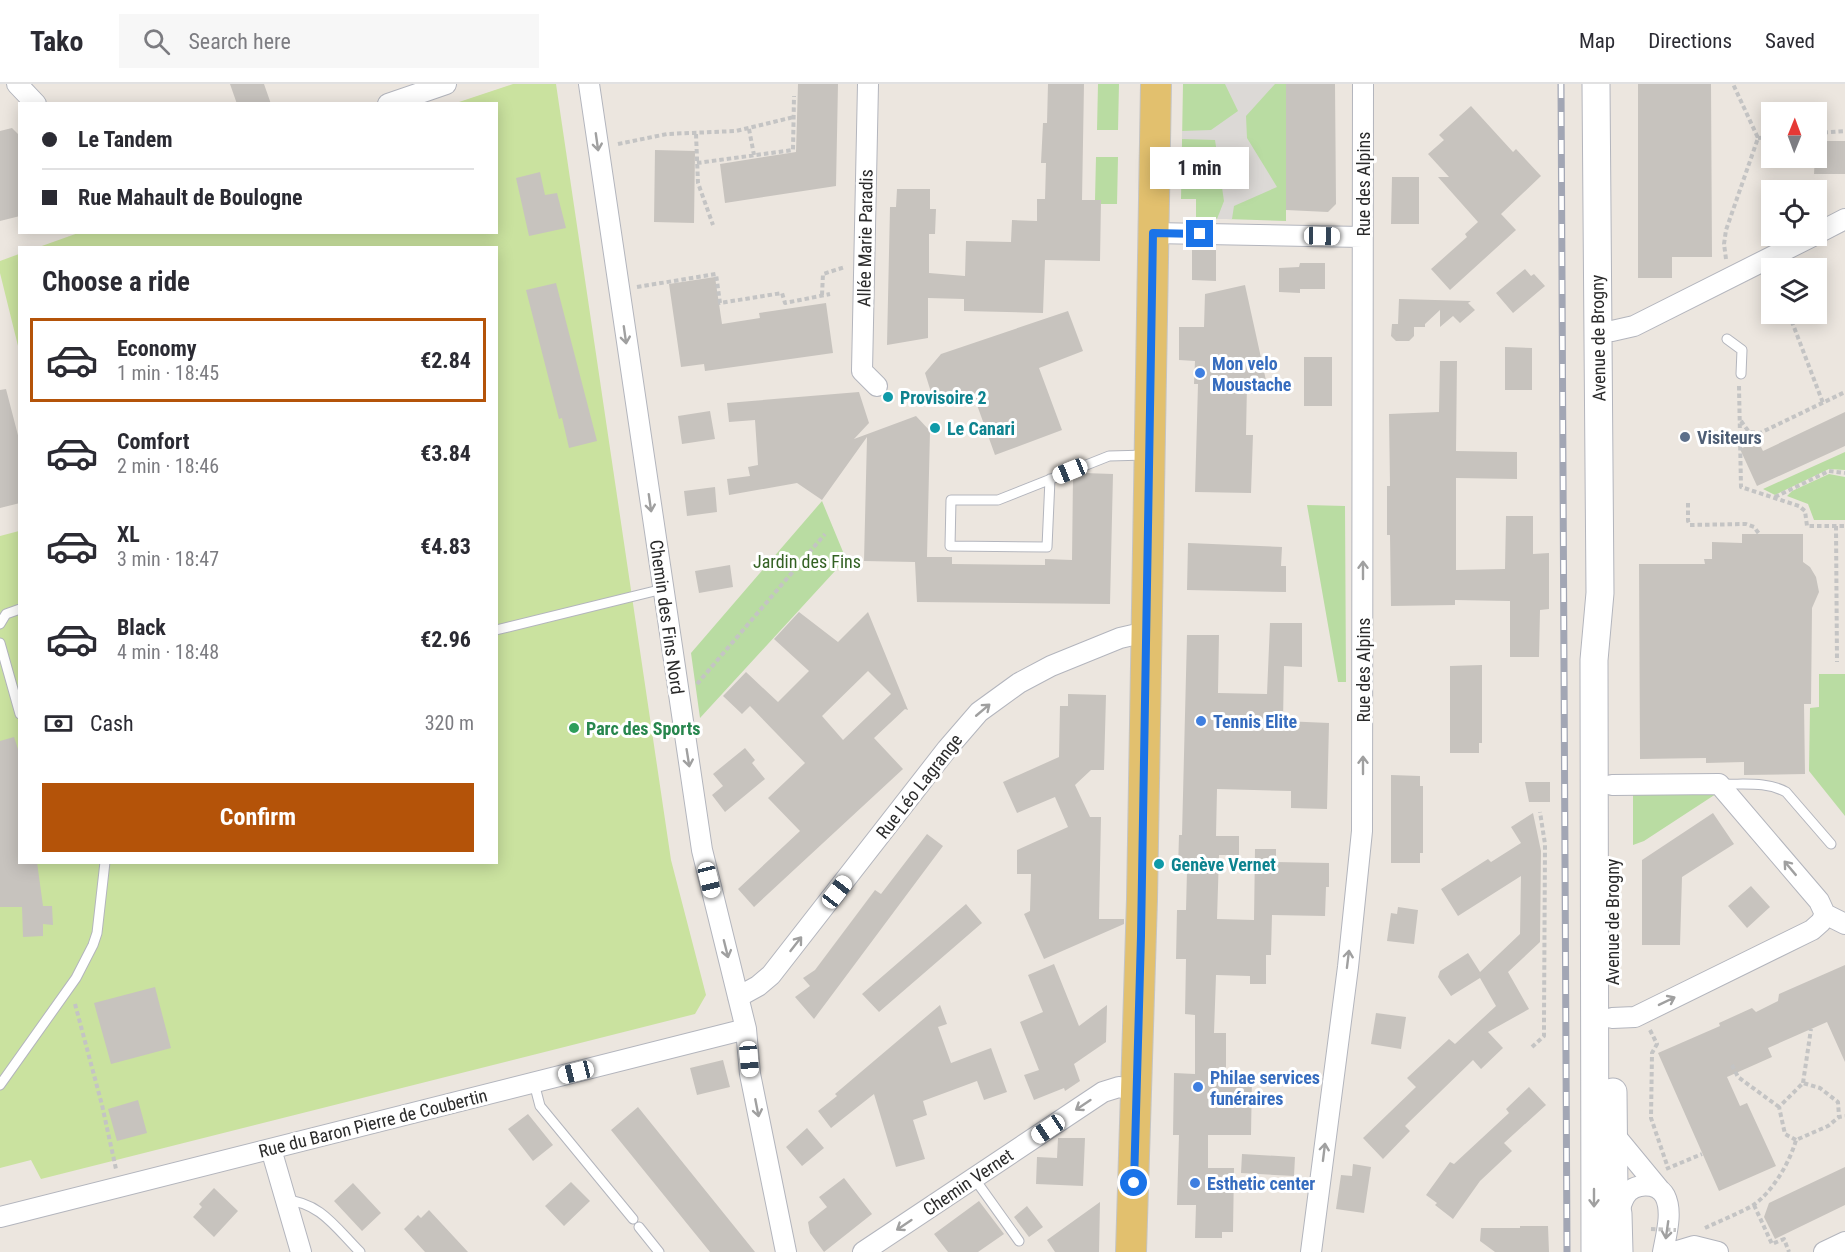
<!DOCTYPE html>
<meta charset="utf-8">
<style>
body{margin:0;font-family:"Roboto Condensed",sans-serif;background:#f7f7f7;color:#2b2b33;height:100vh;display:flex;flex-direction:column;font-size:22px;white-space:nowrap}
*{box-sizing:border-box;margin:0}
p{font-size:20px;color:#7c7c81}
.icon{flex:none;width:33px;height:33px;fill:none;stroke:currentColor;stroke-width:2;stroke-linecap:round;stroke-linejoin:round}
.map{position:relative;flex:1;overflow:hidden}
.drawer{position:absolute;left:18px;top:162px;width:480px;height:618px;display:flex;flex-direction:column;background:#fff;border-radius:0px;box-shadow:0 3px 15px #0003}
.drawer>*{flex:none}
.guide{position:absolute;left:18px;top:18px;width:480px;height:132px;border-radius:0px;box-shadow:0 3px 15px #0003;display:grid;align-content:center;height:132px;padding:0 24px;background:#fff}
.needle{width:39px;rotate:1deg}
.buttons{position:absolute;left:1761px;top:18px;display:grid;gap:12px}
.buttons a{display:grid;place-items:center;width:66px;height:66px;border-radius:0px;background:#fff;box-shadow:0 3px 15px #0003;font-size:30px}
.end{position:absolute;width:27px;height:27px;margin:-14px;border:8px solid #1a73e8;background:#fff;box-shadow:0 0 0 3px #fff}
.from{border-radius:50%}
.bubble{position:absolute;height:42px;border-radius:0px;background:#fff;box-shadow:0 3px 15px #0003;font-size:20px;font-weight:700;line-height:42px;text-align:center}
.car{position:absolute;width:18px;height:36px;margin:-18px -9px;border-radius:8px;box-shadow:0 0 4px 2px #0007;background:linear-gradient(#fff 24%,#345 0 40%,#fff 0 76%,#345 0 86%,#fff 0)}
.guide b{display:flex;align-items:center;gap:21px;height:57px;font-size:22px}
.guide b+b{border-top:2px solid #e1e1e2}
.guide i{width:15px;height:15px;background:#2b2b33}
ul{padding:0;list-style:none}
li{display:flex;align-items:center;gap:18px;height:84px;margin:0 12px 9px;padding:0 12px;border:3px solid transparent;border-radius:0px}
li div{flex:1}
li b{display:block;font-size:22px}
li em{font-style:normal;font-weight:700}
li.current{border-color:#b45309}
li>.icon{width:54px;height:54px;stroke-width:1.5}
h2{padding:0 24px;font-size:27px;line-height:72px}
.pay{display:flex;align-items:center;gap:15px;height:66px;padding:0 24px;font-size:22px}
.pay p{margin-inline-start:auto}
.button{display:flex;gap:12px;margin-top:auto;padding:12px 24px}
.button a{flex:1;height:69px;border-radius:0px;background:#b45309;color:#fff;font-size:24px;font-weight:700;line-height:69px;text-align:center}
header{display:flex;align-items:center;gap:36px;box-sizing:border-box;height:84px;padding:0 30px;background:#fff;border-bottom:2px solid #e1e1e2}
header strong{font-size:28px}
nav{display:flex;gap:33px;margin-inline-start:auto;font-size:21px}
.search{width:420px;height:54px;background:#f7f7f7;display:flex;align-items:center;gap:15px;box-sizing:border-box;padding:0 21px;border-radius:0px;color:#7c7c81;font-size:22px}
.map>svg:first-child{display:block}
.green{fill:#b9dca2}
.pitch{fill:#cae29f}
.plaza{fill:#dcd9d6}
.building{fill:#c7c3be;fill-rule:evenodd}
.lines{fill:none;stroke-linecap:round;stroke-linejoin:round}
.lane-casing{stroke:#b3b5bd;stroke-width:11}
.street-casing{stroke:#b3b5bd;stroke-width:22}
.secondary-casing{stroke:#b3b5bd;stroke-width:29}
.primary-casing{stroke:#c4c4c4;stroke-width:32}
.path{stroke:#c4c4c4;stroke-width:4;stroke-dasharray:4.5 3;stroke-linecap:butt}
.lane{stroke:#fff;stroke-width:9}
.street{stroke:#fff;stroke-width:20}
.secondary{stroke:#fff;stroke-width:27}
.primary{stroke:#e2c06e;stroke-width:30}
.rail-casing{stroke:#a2a6b4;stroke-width:7}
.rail{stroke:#fff;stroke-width:4.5;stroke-dasharray:14;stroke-linecap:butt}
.path-bridge{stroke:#c4c4c4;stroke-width:4;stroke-dasharray:4.5 3;stroke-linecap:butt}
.oneway{stroke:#a0a0a0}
.route{stroke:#1a73e8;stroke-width:8}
.shop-dot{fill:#3f7fe0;stroke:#fff;stroke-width:2}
.culture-dot{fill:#0f9aa8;stroke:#fff;stroke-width:2}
.service-dot{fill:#5c6f8a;stroke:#fff;stroke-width:2}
.leisure-dot{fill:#2e9e5b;stroke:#fff;stroke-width:2}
.labels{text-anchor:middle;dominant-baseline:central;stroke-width:6;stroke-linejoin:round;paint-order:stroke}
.street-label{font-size:18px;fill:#2b2b2b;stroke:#fff}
.shop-label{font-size:18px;font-weight:bold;fill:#366cbe;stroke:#fff;text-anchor:start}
.culture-label{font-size:18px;font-weight:bold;fill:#0d838f;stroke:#fff;text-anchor:start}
.service-label{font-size:18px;font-weight:bold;fill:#4e5e75;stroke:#fff;text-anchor:start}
.park-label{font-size:18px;fill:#336123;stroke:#fff}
.leisure-label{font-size:18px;font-weight:bold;fill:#27864d;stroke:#fff;text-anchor:start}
</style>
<header>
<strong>Tako</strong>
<div class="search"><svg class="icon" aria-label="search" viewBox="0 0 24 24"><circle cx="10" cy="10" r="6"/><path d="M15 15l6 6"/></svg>Search here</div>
<nav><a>Map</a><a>Directions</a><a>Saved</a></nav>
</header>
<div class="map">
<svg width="1845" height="1168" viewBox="0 0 1845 1168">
<rect width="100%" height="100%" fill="#ece6df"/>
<!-- green -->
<path class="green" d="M1098 0H1119L1118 46H1097Z
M1183 0H1286V137L1196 134V115H1181Z
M1096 73H1118L1117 120H1101V116H1095Z
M1845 368V386L1829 385 1775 411 1763 405Z
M1829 390 1845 393V436H1814L1808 420 1787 412 1792 407Z
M822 417 846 475 700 634 691 569Z
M1307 421 1345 422 1346 598H1338Z
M1819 590H1845V732L1809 687 1810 624 1819 623Z
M1636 708H1719L1644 757 1633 761V711Z"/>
<!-- pitch -->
<path class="pitch" d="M513 0H556L671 776 706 911 695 930 41 1095 31 1076 0 1084V452L19 447 20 778H496V164L39 163 81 148H496V20L456 19Z
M19 170H20L19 266 0 189V177Z"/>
<!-- plaza -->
<path class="plaza" d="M1225 0H1275L1246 32 1247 54 1277 103 1234 122 1232 135H1217L1224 117 1215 56 1182 55V47L1211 46 1238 27Z"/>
<!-- building -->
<path class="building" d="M230 0H264L271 20H237Z
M798 0H838L836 102 725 119 720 80 796 68Z
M1048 0H1084L1082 116H1101L1100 177 1045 176 1043 229 964 227V215L928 214V254L887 261 890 123H896L897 105H930V125H936L935 150H929V189L965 192 966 157 1011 158 1012 136 1037 137V115H1045L1046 79H1041L1043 39H1047Z
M1286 0H1335L1336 120 1328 128 1286 126Z
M1638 0H1711L1712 173H1672V194H1638Z
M1471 22 1513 68 1516 65 1541 92 1501 130 1516 146 1450 206 1431 185 1467 153 1465 150 1478 138 1438 93H1449L1428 70 1444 56 1439 51Z
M12 44 20 52V132L0 137V47Z
M1816 57H1845V90H1814Z
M655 66 695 67 694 139 654 138Z
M540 88 545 111 557 109 566 144 529 152 516 94Z
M1392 93H1419V140H1391Z
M1192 165H1216V197L1192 196Z
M1300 179H1325V205H1300V209L1279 208V184L1299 183Z
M1525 185 1531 192 1534 190 1545 202 1513 229 1496 209Z
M715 193 722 240 760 234 759 229 826 219 833 269 705 287 704 280 681 283 669 200Z
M556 199 597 357 569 364 562 334 559 335 526 206Z
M1245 201 1267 301 1247 300 1246 351H1253L1251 409 1195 408 1198 300H1194L1195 277 1179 276V243H1204L1205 210Z
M1399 215 1471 217 1468 219 1475 226 1460 239 1453 232 1440 243V226L1425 240V243H1414V252L1409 257H1396L1391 252 1392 240H1398Z
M1068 227 1083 267 1039 284 1062 346 995 371 972 307 935 321 925 289 941 270Z
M1505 263 1532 264V306H1505Z
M1304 273H1332V322H1304Z
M1440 277H1457L1456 367 1517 368V395L1456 394V486L1505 485 1506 432H1533V470L1549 469V525L1540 526 1539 573H1510V517L1455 516V521L1391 522 1390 451H1387V402H1390L1389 330 1439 328Z
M6 305 20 359V419L0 424V306Z
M859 308 869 339 854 355 916 332 930 347 927 473H952V480L1045 481V475L1072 476 1073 393 1084 389 1113 390 1110 520 917 518 915 478 864 477 867 353 822 416 797 399 729 411 727 395 750 392 748 383 758 381 755 336 729 338 727 319Z
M710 327 715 355 682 360 678 332Z
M1845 328V362L1757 402 1740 365 1758 357 1763 367Z
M715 403 717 428 687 432 684 407Z
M1742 450H1803V478L1810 483 1816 493 1819 508 1812 524 1811 620H1804L1805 690 1744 691V678L1706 679V674L1640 675 1639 480H1705L1704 475H1712V458L1742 459Z
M1188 459 1282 463 1281 482H1286V508L1187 506Z
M730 481 733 503 699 509 695 487Z
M799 528 838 558 868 528 908 626 905 625 874 654 903 685 754 823 738 805 800 747 768 714 805 679 750 622 742 630 723 612 746 588 778 618 809 587 774 555ZM868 587 891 610 843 656 822 632Z
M1270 539H1302V583L1284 582 1283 637 1329 639 1327 725 1291 724V707L1217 705 1216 752H1239V771H1219L1217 835 1254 836 1255 765H1276V778L1329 779V803H1326L1325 832 1272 831 1271 871H1266V900H1250V892L1216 891 1214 949H1226V990L1252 991 1251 1051H1208V1084H1234L1233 1148H1222V1154H1195L1196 1121H1177L1179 1051H1173L1174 989 1195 990V931L1185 930 1186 875H1176L1177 826H1186L1187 786H1178L1179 751H1182L1187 551H1219L1218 609 1267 610Z
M1482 581V659H1479V669H1450V582Z
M1068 610 1106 611 1104 686H1091L1075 701 1090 733H1101L1099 835H1124V840L1044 875 1024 830 1030 827 1031 790H1017V766L1068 743 1055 713 1017 729 1003 698 1059 673 1060 622H1068Z
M14 653 20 671V778H37L43 822H52L53 841 43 840V852L23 853 22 823H0V657Z
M745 664 755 676 752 679 765 695 725 728 712 711 723 702 713 690Z
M1391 691 1420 692V702H1423V769H1420V779H1391Z
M1525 698H1550V718H1529Z
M1533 729 1541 767 1540 858 1508 888 1529 925 1488 948 1503 964 1481 985 1473 976 1405 1042 1410 1047 1383 1075 1363 1054 1416 1003 1407 994 1449 955 1455 960 1496 922 1480 894 1451 912 1438 893 1440 887 1468 869 1480 888 1520 850 1521 792 1458 832 1441 805 1488 775 1491 778 1521 759 1511 743Z
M1713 729 1734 760 1682 793 1680 861H1642V776Z
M927 750 943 762 814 935 795 913 810 902 803 894 815 886 875 806 881 810Z
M1751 802 1770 823 1747 844 1728 822Z
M966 820 982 839 879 928 862 910Z
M1398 823 1418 826 1414 860 1387 857 1391 829 1397 830Z
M1054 880 1079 942 1107 921 1106 958 1074 980 1080 997 1065 1007 1064 1004 1034 1016 1024 991 1039 986 1020 938 1043 928 1028 891Z
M1845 881V978L1827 938 1768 964 1772 973 1727 993 1740 1022 1747 1019 1776 1082 1719 1107 1658 969 1720 942 1719 939 1752 924 1756 928 1778 917 1779 910Z
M155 903 171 964 111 980 94 919Z
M940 921 947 940 938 943 951 979 991 964 1007 1008 984 1016 977 997 923 1017 927 1031 913 1036 925 1075 896 1083 874 1010 831 1044 818 1027 837 1012 835 1010Z
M1376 929 1406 933 1401 965 1371 960Z
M723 976 730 1003 697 1011 690 984Z
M1529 1003 1546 1021 1504 1059 1512 1067 1480 1097 1453 1135 1435 1121 1437 1119 1426 1111 1450 1078 1454 1080 1509 1029 1506 1025Z
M138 1016 147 1049 117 1057 108 1025Z
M638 1023 755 1168H710L611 1046Z
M528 1030 553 1061 533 1077 508 1045Z
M807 1044 824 1064 802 1082 786 1063Z
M1058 1054H1085L1083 1102 1036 1100 1037 1073 1057 1074Z
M1242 1070 1295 1073 1294 1092 1241 1089Z
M1353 1080 1371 1083 1364 1129 1336 1125 1341 1091 1352 1092Z
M1845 1083V1121L1775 1155 1764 1133 1769 1119Z
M844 1094 872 1130 824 1168 810 1149 808 1138 827 1123 819 1113Z
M571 1098 590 1117 564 1142 545 1122Z
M353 1099 381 1129 362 1147 334 1117Z
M214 1104 238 1127 214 1153 193 1133 202 1123 199 1120Z
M979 1117 1004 1150 978 1168H948L934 1150Z
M1100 1118 1099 1168H1055L1047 1156Z
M1027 1122 1043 1143 1029 1153 1014 1133Z
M429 1126 468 1168H425L404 1145 418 1131 421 1134Z
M1520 1142H1548L1549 1168H1495L1480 1157 1481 1144H1520Z"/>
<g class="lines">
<!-- lane casing -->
<g class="lane-casing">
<path id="lane" d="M1727 255 1742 266 1741 290
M1050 395 1047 463 950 462 951 416H998L1109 372 1147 371
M0 540 6 530 20 525
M496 546 663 505
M0 559 20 630
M1721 700C1743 701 1766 697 1786 708L1831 760
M534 999 540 1022 633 1135
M0 1001 76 894 93 861 97 849 105 778
M974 1094 1019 1157
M285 1116C320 1118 336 1144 360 1168
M639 1143 659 1168"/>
</g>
<!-- street casing -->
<g class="street-casing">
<path id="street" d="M17 0 36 20
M589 0 702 766 746 945 750 990 786 1168
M868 0 862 287 877 302
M388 20 446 0
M1153 149 1362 153
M1816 150 1845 135
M1598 247H1612L1634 242 1813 152
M1612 701 1719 700 1819 817 1825 830 1845 840
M738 913 758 902 771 891 947 665 979 628 1019 599 1051 582 1120 554 1133 551 1146 552
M1612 934 1635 933 1812 846 1821 838 1825 830
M1613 1049 1660 1106
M271 1065 301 1168
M1618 1130C1620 1124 1622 1117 1625 1112 1633 1099 1657 1097 1665 1112 1673 1128 1666 1151 1663 1168
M0 1133 746 945
M863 1168 1103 1008 1119 1003 1136 1007
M1311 1168 1348 883 1362 747 1363 0
M1674 1168 1694 1162 1718 1168
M1824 1168 1845 1158"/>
</g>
<!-- secondary casing -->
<g class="secondary-casing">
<path id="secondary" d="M1613 1008 1614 1109 1618 1130 1619 1168
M1595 1168 1594 576 1600 509 1596 0"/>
</g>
<!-- primary casing -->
<g class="primary-casing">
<path id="primary" d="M1131 1168 1142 815 1156 0"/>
</g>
<!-- path -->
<path class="path" d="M749 45 754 71
M1816 49 1845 47
M696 50 698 99 713 141
M1758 54 1772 53
M618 60 667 50 736 47 794 33
M697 79 793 66 794 12
M1726 175 1724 160 1726 146 1758 54 1733 0
M637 203 716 190 720 219 782 209 785 219 830 210
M822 211 823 190 845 183
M1789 230 1823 319
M1739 302 1741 403 1799 422 1805 427 1807 442H1845
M1741 337 1749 348 1760 349 1845 308
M1775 413 1829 387 1845 389
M1688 419V437L1690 441 1746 440 1754 443 1760 451
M1836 442 1837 578
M697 600 825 450
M75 920 102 1021 116 1085
M1650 946 1657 960 1652 969 1651 1034 1668 1084
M1532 963 1544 952V936L1545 760 1540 728
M1732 981 1738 993 1779 1023
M1803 999 1811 945
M1796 1056 1785 1050 1779 1023 1803 999 1820 1004 1838 1018 1839 1033
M1666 1085 1702 1070
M1754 1121 1772 1160 1784 1155 1789 1168
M1705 1144C1720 1137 1737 1130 1752 1122 1772 1109 1790 1078 1796 1056L1828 1042 1839 1033 1845 1032"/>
<!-- lane -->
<use href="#lane" class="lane"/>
<!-- street -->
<use href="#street" class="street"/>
<!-- secondary -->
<use href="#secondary" class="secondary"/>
<!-- primary -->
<use href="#primary" class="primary"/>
<!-- rail casing -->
<g class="rail-casing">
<path id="rail" d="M1561 0 1567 1168"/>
</g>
<!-- rail -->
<use href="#rail" class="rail"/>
<!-- path-bridge -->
<path class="path-bridge" d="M1651 1145 1676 1146"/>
</g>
<!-- one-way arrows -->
<defs><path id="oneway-shaft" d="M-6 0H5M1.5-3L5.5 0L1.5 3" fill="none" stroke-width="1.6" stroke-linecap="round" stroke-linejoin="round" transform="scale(1.5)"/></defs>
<g class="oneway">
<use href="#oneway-shaft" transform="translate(597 58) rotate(82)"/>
<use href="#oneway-shaft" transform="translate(625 251) rotate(82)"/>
<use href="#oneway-shaft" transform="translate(650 419) rotate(82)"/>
<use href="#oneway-shaft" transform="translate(1363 486) rotate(-90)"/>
<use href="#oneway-shaft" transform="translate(983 626) rotate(-40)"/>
<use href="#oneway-shaft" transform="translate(688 674) rotate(81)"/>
<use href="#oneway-shaft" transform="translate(1363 681) rotate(-90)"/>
<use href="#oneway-shaft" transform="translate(1790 784) rotate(-130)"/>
<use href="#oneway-shaft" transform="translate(796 860) rotate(-52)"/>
<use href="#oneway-shaft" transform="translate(726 865) rotate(76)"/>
<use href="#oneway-shaft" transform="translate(1348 875) rotate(-83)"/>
<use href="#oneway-shaft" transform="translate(1667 917) rotate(-26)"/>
<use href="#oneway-shaft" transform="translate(1083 1021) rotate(146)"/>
<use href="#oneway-shaft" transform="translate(757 1024) rotate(79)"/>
<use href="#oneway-shaft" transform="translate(1324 1068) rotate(-83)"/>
<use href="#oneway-shaft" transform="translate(1594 1114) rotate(90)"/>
<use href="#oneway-shaft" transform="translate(904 1141) rotate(146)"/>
<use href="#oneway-shaft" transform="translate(1667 1146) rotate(98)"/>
</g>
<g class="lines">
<!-- route -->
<path class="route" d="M1134 1099 1141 852 1153 149 1200 150"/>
</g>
<!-- markers -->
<g class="shop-dot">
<circle cx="1200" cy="289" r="6"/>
<circle cx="1201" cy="637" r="6"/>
<circle cx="1198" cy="1003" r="6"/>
<circle cx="1195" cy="1099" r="6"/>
</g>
<g class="culture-dot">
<circle cx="888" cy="313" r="6"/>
<circle cx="935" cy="344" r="6"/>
<circle cx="1159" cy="780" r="6"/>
</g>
<circle class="service-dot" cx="1685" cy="353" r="6"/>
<circle class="leisure-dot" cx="574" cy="644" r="6"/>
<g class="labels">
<!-- street labels -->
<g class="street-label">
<text transform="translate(1363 100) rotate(-90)">Rue des Alpins</text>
<text transform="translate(865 154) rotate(-89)">Allée Marie Paradis</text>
<text transform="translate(1598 254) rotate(-91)">Avenue de Brogny</text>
<text transform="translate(667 533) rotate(82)">Chemin des Fins Nord</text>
<text transform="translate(1363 586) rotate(-90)">Rue des Alpins</text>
<text transform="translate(919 702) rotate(-52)">Rue Léo Lagrange</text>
<text transform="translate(1612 838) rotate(-90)">Avenue de Brogny</text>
<text transform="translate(373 1039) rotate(-14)">Rue du Baron Pierre de Coubertin</text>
<text transform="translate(968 1098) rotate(-34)">Chemin Vernet</text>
</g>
<!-- shop labels -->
<g class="shop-label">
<text x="1212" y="279">Mon velo<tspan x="1212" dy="21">Moustache</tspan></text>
<text x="1213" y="637">Tennis Elite</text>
<text x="1210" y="993">Philae services<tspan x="1210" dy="21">funéraires</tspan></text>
<text x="1207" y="1099">Esthetic center</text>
</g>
<!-- culture labels -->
<g class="culture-label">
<text x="900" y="313">Provisoire 2</text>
<text x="947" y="344">Le Canari</text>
<text x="1171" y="780">Genève Vernet</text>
</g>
<!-- service labels -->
<g class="service-label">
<text x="1697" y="353">Visiteurs</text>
</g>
<!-- park labels -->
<g class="park-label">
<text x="807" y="477">Jardin des Fins</text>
</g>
<!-- leisure labels -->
<g class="leisure-label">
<text x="586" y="644">Parc des Sports</text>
</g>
</g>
</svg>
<div class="buttons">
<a><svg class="needle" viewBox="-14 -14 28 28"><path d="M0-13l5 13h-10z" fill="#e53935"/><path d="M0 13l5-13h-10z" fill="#7c7c81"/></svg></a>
<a><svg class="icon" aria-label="locate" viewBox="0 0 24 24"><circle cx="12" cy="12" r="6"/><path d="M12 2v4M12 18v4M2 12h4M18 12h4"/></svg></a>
<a><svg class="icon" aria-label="layers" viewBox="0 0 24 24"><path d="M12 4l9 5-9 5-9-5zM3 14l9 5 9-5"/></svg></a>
</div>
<i class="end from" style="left:1134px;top:1099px"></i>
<i class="end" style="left:1200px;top:150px"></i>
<div class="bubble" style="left:1150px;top:63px;width:99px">1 min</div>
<i class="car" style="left:1322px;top:152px;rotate:91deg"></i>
<i class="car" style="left:1070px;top:387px;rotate:248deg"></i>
<i class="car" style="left:709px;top:796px;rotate:166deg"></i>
<i class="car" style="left:837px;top:808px;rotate:38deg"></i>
<i class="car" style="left:749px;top:975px;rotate:175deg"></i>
<i class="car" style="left:576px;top:988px;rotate:256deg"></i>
<i class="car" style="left:1048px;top:1045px;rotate:236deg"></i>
<div class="guide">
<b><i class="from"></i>Le Tandem</b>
<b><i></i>Rue Mahault de Boulogne</b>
</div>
<section class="drawer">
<h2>Choose a ride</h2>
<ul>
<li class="current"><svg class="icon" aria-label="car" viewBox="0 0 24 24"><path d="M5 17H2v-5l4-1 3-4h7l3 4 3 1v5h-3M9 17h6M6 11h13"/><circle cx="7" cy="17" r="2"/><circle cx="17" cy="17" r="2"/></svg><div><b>Economy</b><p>1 min · 18:45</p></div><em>€2.84</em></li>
<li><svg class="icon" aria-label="car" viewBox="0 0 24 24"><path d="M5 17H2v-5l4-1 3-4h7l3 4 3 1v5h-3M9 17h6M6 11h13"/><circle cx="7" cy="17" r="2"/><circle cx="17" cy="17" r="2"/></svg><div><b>Comfort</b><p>2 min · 18:46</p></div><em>€3.84</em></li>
<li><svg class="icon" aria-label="car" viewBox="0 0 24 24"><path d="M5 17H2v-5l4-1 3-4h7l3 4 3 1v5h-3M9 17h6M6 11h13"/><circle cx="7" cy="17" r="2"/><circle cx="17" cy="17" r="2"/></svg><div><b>XL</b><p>3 min · 18:47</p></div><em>€4.83</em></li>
<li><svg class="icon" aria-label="car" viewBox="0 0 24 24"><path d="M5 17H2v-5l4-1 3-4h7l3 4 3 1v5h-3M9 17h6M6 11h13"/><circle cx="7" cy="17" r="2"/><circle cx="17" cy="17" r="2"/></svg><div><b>Black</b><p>4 min · 18:48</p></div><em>€2.96</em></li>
</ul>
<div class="pay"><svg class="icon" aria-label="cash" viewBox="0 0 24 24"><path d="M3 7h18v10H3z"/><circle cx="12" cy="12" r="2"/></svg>Cash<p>320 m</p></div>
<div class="button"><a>Confirm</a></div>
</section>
</div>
